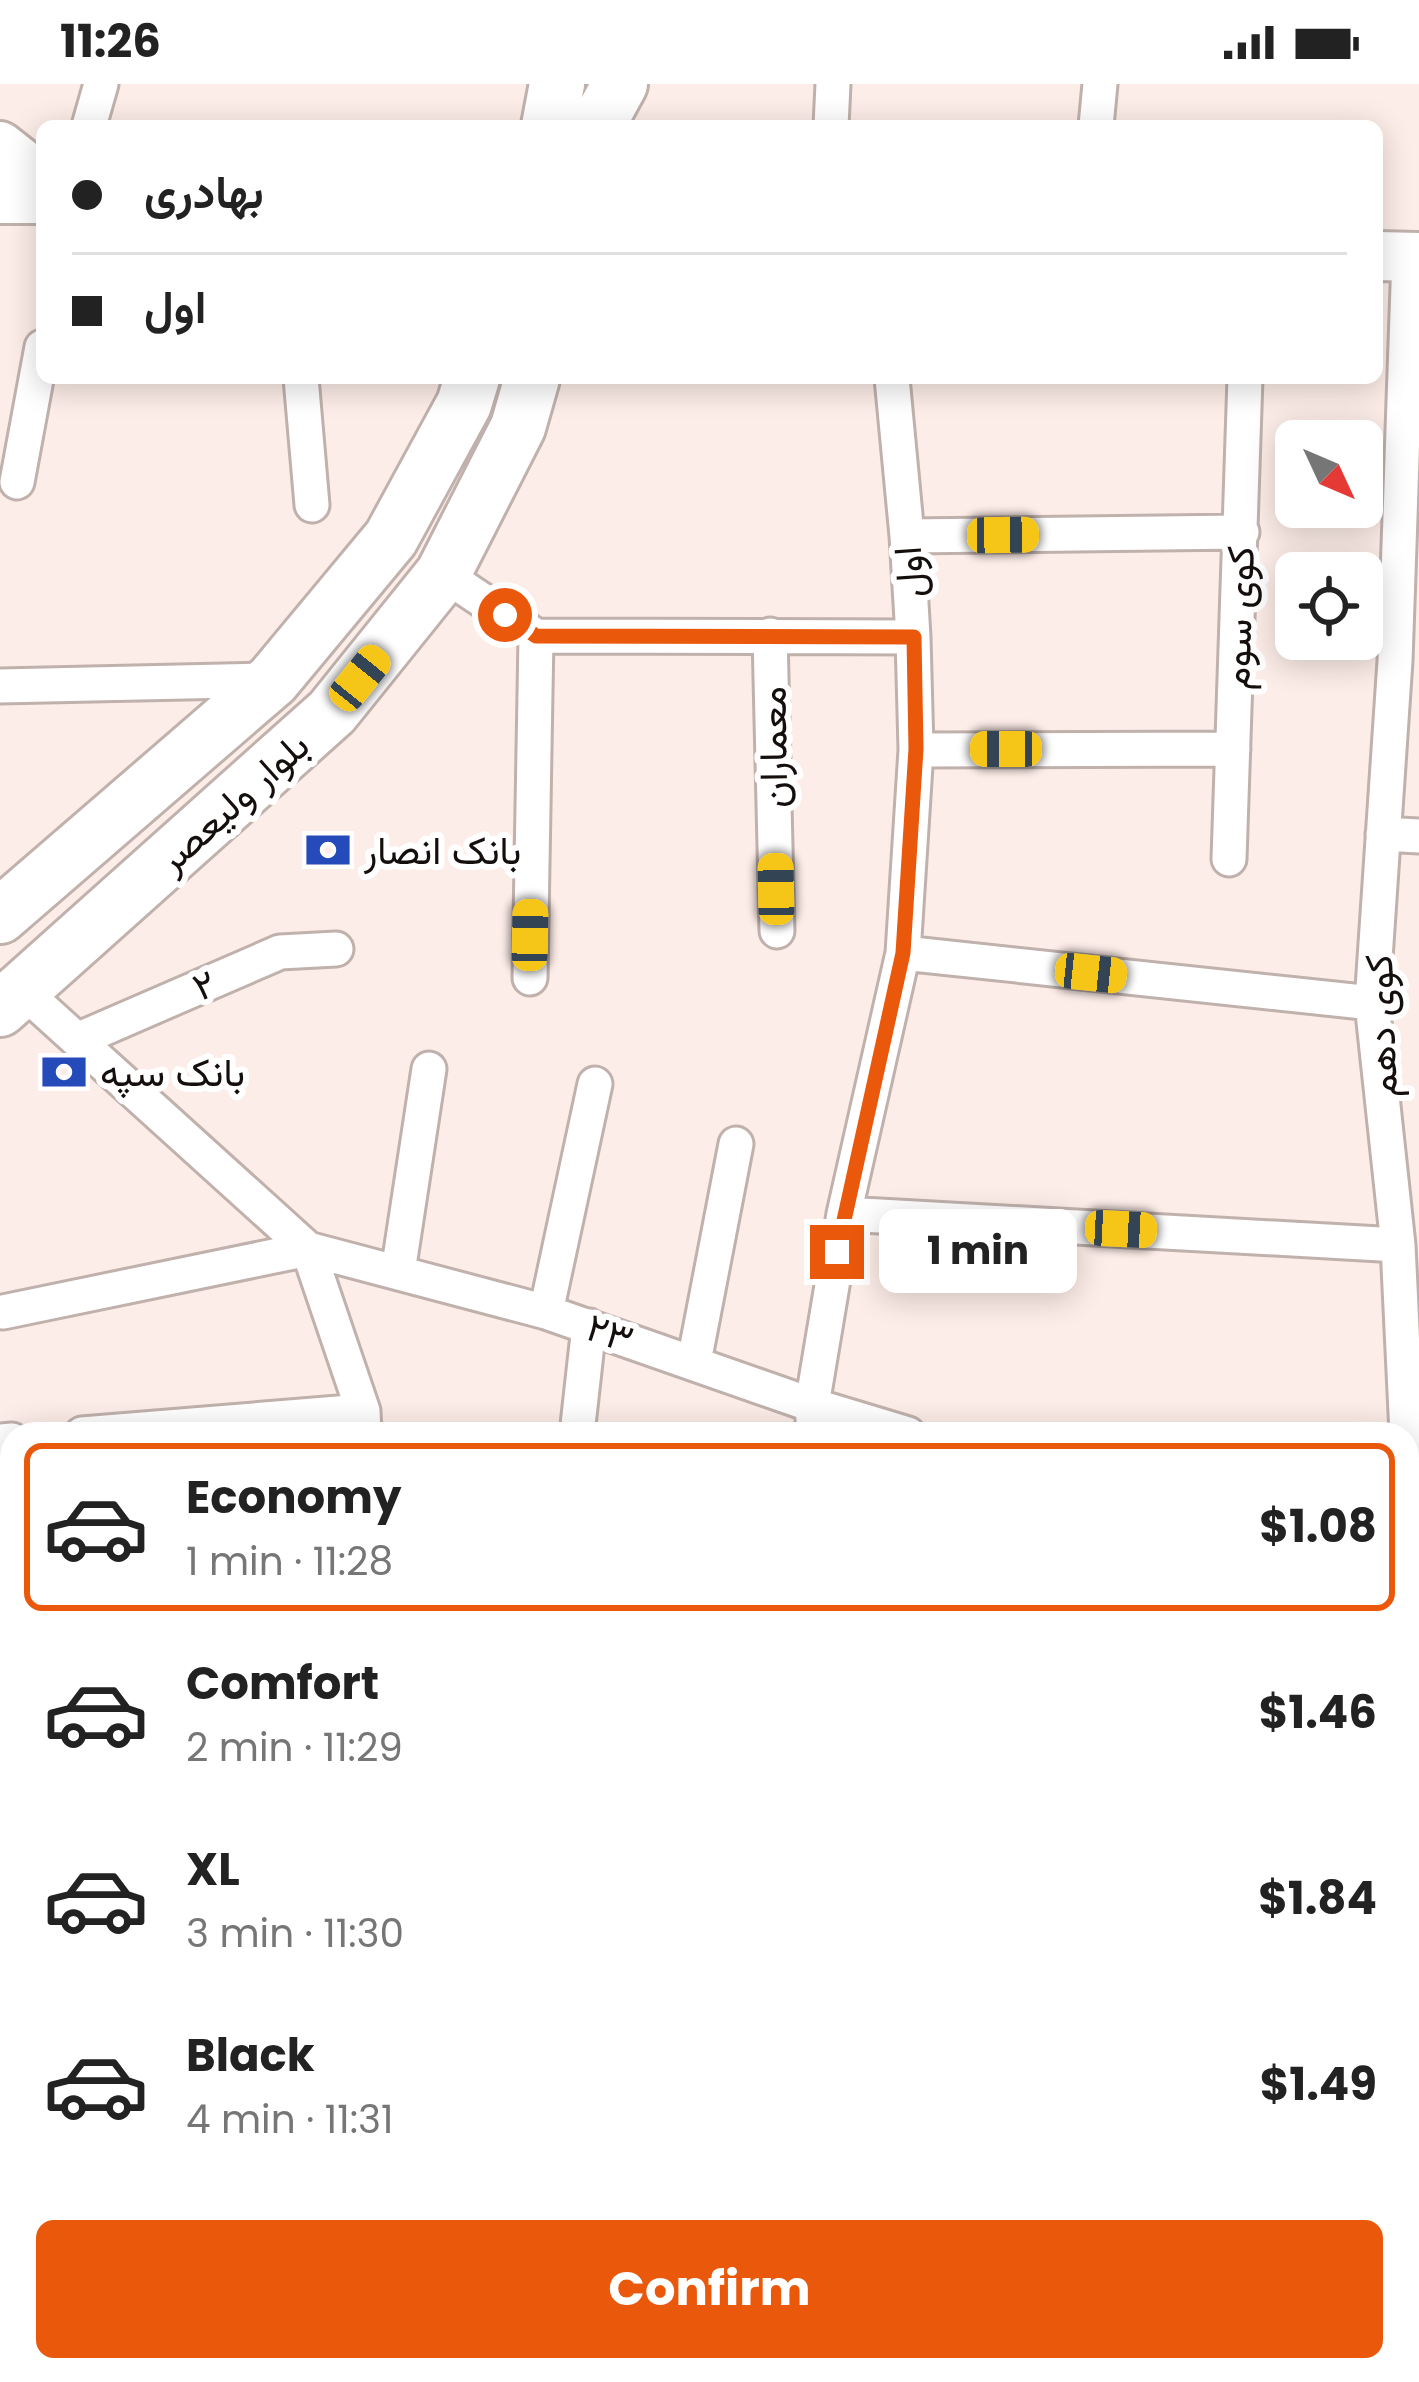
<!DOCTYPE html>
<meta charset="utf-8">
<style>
body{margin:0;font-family:Poppins,Vazirmatn,sans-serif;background:#f2f2f2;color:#222;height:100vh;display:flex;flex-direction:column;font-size:45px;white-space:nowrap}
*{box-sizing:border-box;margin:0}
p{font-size:39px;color:#767676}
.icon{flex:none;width:66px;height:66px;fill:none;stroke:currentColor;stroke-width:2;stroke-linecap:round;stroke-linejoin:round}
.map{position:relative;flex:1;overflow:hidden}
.drawer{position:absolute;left:0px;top:1338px;width:1419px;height:960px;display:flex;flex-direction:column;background:#fff;border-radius:36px 36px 0 0;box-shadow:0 6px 30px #0003}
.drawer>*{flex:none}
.hud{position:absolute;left:36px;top:36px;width:1347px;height:264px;border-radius:18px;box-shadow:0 6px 30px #0003;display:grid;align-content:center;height:264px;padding:0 36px;background:#fff}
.needle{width:78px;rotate:134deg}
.controls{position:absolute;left:1275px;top:336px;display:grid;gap:24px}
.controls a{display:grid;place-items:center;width:108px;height:108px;border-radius:18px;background:#fff;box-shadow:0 6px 30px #0003;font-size:60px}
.end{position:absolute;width:54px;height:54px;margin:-27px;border:15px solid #ea580c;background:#fff;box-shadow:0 0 0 6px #fff}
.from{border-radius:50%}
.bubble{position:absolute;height:84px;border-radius:18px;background:#fff;box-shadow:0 6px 30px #0003;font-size:39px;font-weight:700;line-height:84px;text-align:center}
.car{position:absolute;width:36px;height:72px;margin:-36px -18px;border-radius:15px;box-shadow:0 0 9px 3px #0007;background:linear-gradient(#f5c518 24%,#345 0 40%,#f5c518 0 76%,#345 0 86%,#f5c518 0)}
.hud b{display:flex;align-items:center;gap:42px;height:114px;font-size:45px}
.hud b+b{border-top:3px solid #e0e0e0}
.hud i{width:30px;height:30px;background:#222}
ul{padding:21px 0 0;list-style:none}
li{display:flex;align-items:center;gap:36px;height:168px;margin:0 24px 18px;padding:0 12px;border:6px solid transparent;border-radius:18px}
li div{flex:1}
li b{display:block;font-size:45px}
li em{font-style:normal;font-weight:700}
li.active{border-color:#ea580c}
li>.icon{width:108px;height:108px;stroke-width:1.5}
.primary-button{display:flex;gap:24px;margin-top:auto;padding:24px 36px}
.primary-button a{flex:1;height:138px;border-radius:18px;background:#ea580c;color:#fff;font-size:48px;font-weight:700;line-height:138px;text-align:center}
.status{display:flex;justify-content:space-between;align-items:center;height:84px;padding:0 60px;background:#fff;direction:ltr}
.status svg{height:33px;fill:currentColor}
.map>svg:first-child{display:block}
.building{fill:#4a3e3a;filter:url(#shadow)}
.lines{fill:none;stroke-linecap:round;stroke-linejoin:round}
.street-casing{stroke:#c0b1ad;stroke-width:39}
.secondary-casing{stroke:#c0b1ad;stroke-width:54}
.primary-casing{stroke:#c0b1ad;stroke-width:60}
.street{stroke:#fff;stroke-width:33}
.secondary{stroke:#fff;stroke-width:48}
.primary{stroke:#fff;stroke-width:54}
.route{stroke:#ea580c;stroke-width:15}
.labels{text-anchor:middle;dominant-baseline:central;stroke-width:12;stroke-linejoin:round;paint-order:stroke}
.street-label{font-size:39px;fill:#140f0d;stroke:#fff}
.poi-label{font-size:39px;fill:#140f0d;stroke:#fff;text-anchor:start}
</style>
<div class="status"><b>11:26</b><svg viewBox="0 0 49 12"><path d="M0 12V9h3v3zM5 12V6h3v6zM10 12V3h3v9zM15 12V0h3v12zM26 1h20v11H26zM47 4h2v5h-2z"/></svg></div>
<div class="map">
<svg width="1419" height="2298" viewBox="0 0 1419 2298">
<defs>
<filter id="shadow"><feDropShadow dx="7" dy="13" stdDeviation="3" flood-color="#0004"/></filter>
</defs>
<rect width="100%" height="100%" fill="#fdede8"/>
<!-- building -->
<path class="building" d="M102 2286H143V2298H33V2291Z"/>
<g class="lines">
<!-- street casing -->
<g class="street-casing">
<path id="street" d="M89 42 101 0
M831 42 833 0
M1096 42 1100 0
M301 294 312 421
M17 398 42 263
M907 452 1242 448
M443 490 536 552 913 553
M770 551 777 847
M0 602 273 596
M916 666 1233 665
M1383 750 1419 752
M1229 775 1245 294
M903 869 1372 919
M530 894 536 552
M23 907 308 1165 363 1327 364 1350
M77 956 280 868 336 865
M844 1130 1398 1161
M398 1188 429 985
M3 1228 308 1165 546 1228 812 1321 908 1350
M546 1228 595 1000
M694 1278 736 1060
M82 1350 363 1327
M577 1350 589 1242
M814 1350 812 1321 844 1130 903 869 916 666 913 553 907 452 892 294
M1407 1350 1398 1161 1372 919 1395 577 1409 173
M1407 1354 1414 1515
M0 1357 12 1356
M0 1498 12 1497
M0 1723 12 1722
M0 2284 12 2283
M323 2286 324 2298
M708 2286V2298
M867 2286V2298
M943 2286 945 2298
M1361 2286 1363 2298
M1162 2298 1164 2286"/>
</g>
<!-- secondary casing -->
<g class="secondary-casing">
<path id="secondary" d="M0 62 42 95
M0 115H42
M1377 172 1419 173
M0 2018 12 2017
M1407 2147 1419 2149
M1407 2217 1419 2218"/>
</g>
<!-- primary casing -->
<g class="primary-casing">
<path id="primary" d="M549 42 557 0
M597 42 620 0
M0 832 273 596 391 454 464 320 472 294
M0 925 332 628 443 490 518 343 532 294"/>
</g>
<!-- street -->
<use href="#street" class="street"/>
<!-- secondary -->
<use href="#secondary" class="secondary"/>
<!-- primary -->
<use href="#primary" class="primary"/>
</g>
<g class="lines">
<!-- route -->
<path class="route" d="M505 531 536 552 914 553 916 665 903 869 837 1168"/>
</g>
<!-- icons -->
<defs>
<g id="bank-bare" transform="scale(3.6)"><path d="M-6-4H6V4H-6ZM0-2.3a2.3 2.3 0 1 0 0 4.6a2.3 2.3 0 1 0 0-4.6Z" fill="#244bb9" stroke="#fff" stroke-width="2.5" paint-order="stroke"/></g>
</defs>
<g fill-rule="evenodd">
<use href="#bank-bare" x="328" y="766"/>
<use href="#bank-bare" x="64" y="988"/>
</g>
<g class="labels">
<!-- street labels -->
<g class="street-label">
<text transform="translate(909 488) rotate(-94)">اول</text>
<text transform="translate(1238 534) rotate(-88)">کوی سوم</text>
<text transform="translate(773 663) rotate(-91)">معماران</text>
<text transform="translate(233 718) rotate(-42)">بلوار ولیعصر</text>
<text transform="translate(204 901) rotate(-23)">۲</text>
<text transform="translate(1381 942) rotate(-92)">کوی دهم</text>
<text transform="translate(610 1249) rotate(19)">۲۳</text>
</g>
<!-- poi labels -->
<g class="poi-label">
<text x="364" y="766">بانک انصار</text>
<text x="100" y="988">بانک سپه</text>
</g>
</g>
</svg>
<div class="controls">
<a><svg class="needle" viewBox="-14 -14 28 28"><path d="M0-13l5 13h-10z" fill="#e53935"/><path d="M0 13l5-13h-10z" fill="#767676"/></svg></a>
<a><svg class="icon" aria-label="locate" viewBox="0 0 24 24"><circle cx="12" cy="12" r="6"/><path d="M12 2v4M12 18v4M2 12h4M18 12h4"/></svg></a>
</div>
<i class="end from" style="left:505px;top:531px"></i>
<i class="end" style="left:837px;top:1168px"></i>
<div class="bubble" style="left:879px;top:1125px;width:198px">1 min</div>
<i class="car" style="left:1003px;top:451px;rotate:89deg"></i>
<i class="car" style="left:360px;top:594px;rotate:39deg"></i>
<i class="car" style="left:1006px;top:665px;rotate:270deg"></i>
<i class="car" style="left:776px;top:805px;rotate:359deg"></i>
<i class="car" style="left:530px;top:851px;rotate:1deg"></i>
<i class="car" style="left:1091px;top:889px;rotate:96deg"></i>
<i class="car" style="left:1121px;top:1145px;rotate:93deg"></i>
<div class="hud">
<b><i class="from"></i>بهادری</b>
<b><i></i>اول</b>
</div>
<section class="drawer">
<ul>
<li class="active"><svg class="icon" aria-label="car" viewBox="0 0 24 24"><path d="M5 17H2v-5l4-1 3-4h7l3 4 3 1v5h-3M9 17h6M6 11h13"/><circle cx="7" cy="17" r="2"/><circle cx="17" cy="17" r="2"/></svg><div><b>Economy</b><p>1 min · 11:28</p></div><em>$1.08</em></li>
<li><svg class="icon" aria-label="car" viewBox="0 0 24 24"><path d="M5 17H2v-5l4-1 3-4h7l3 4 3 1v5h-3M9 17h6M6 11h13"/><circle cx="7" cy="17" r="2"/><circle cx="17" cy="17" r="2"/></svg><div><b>Comfort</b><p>2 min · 11:29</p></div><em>$1.46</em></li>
<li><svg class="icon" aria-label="car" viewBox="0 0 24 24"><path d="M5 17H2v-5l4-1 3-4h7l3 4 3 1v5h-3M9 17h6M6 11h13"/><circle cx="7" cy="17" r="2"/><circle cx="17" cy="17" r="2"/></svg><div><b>XL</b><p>3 min · 11:30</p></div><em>$1.84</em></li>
<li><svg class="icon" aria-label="car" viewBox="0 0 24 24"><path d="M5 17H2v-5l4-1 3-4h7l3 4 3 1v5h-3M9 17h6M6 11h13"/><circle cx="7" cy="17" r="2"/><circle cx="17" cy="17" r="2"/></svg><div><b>Black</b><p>4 min · 11:31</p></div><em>$1.49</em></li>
</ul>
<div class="primary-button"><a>Confirm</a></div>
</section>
</div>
